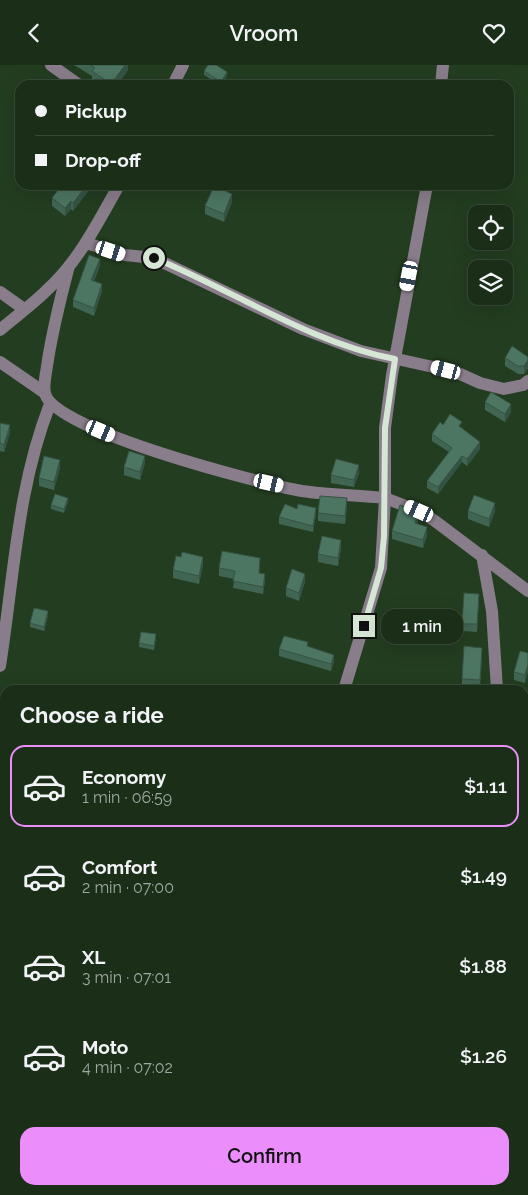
<!DOCTYPE html>
<meta charset="utf-8">
<style>
body{margin:0;font-family:Raleway,sans-serif;background:#273a25;color:#f1f3f6;height:100vh;display:flex;flex-direction:column;font-size:19px;white-space:nowrap}
*{box-sizing:border-box;margin:0}
p{font-size:16px;color:#9fa8a2}
.icon{flex:none;width:28px;height:28px;fill:none;stroke:currentColor;stroke-width:2;stroke-linecap:round;stroke-linejoin:round}
.map{position:relative;flex:1;overflow:hidden}
.sheet{position:absolute;left:0px;top:620px;width:529px;height:510px;display:flex;flex-direction:column;background:#1a2e18;border-radius:15px 15px 0 0;box-shadow:0 5px 20px #0002,0 0 0 1px #384a37}
.sheet>*{flex:none}
.banner{position:absolute;left:15px;top:15px;width:499px;height:110px;border-radius:15px;box-shadow:0 5px 20px #0002,0 0 0 1px #384a37;display:grid;align-content:center;height:110px;padding:0 20px;background:#1a2e18}
.fabs{position:absolute;left:468px;top:140px;display:grid;gap:10px}
.fabs a{display:grid;place-items:center;width:45px;height:45px;border-radius:10px;background:#1a2e18;box-shadow:0 5px 20px #0002,0 0 0 1px #384a37;font-size:25px}
.end{position:absolute;width:22px;height:22px;margin:-11px;border:6px solid #d6e6d4;background:#111;box-shadow:0 0 0 2px #111}
.from{border-radius:50%}
.bubble{position:absolute;height:35px;border-radius:15px;background:#1a2e18;box-shadow:0 5px 20px #0002,0 0 0 1px #384a37;font-size:16px;font-weight:600;line-height:35px;text-align:center}
.car{position:absolute;width:15px;height:30px;margin:-15px -8px;border-radius:6px;box-shadow:0 0 4px 1px #0007;background:linear-gradient(#fff 24%,#345 0 40%,#fff 0 76%,#345 0 86%,#fff 0)}
.banner b{display:flex;align-items:center;gap:18px;height:48px;font-size:19px}
.banner b+b{border-top:1px solid #384a37}
.banner i{width:12px;height:12px;background:#f1f3f6}
ul{padding:0;list-style:none}
li{display:flex;align-items:center;gap:15px;height:82px;margin:0 10px 8px;padding:0 10px;border:2px solid transparent;border-radius:15px}
li div{flex:1}
li b{display:block;font-size:19px}
li em{font-style:normal;font-weight:600}
li.active{border-color:#eb8dfb}
li>.icon{width:45px;height:45px;stroke-width:1.5}
h2{padding:0 20px;font-size:22px;line-height:60px}
.action{display:flex;gap:10px;margin-top:auto;padding:10px 20px}
.action a{flex:1;height:58px;border-radius:15px;background:#eb8dfb;color:#111;font-size:20px;font-weight:600;line-height:58px;text-align:center}
header{display:flex;justify-content:space-between;align-items:center;height:65px;padding:0 20px;background:#1a2e18;font-size:22px;font-weight:600}
.map>svg:first-child{display:block}
.lines{fill:none;stroke-linecap:round;stroke-linejoin:round}
.minor{stroke:#897c8b;stroke-width:12}
.wall{fill:#416553}
.shaded-wall{fill:#355344}
.building{fill:#4c7661;stroke:#355344}
.route{stroke:#d6e6d4;stroke-width:6}
</style>
<header><svg class="icon" aria-label="back" viewBox="0 0 24 24"><path d="M15 5l-7 7 7 7"/></svg>Vroom<svg class="icon" aria-label="heart" viewBox="0 0 24 24"><path d="M12 20l-8-8c-3-5 5-10 8-4 3-6 11-1 8 4z"/></svg></header>
<div class="map">
<svg width="528" height="1130" viewBox="0 0 528 1130">
<rect width="100%" height="100%" fill="#233d20"/>
<g class="lines">
<!-- minor -->
<path class="minor" d="M51 0 79 20
M173 20 183 0
M441 20 443 0
M427 120 392 310 385 363V433L419 446 435 456 528 526
M86 178 125 190 154 193 303 264 361 286 433 302 458 308 480 318 504 324 523 320 528 316
M69 201C60 235 52 267 47 301 46 309 43 320 45 328 51 365 263 419 302 426 329 430 358 430 385 433L381 503 344 625
M0 227 24 244
M0 265C15 252 33 239 47 225 79 196 98 157 119 120
M0 297 45 328
M482 490 492 546 497 625
M0 601C14 512 17 423 50 339
M524 864 528 878
M0 954H5
M187 1130 189 1125"/>
</g>
<!-- wall -->
<path class="wall" d="M74 0H128V5L117 20H98L92 16V11Z
M204 6 227 11 221 20H220L204 10Z
M62 120H98L93 126 90 124 73 146 71 144 65 151 52 141V133Z
M232 137 224 157 205 149V141Z
M100 201 94 216 102 226 94 251 73 242V235Z
M528 292V303L524 309H518L505 301V293Z
M485 337 511 347 505 357 485 345Z
M0 358 10 368 4 387 0 386Z
M443 360 462 363 480 384 467 401 462 397 438 429 427 423V416L449 387 432 376V369Z
M145 398 140 415 124 410V402Z
M60 403 54 425 39 421V413Z
M359 408 354 422 331 418V410Z
M68 437 64 448 51 444V440Z
M347 441 345 459 318 456V448Z
M297 444 316 449 313 467 279 459V452Z
M468 446H495L489 462 468 454Z
M418 455 417 459 427 470 423 483 392 474V466Z
M341 483 338 501 318 497V489Z
M203 500 199 519 173 513V505Z
M260 501 259 508 265 516 263 529 233 523 234 514 219 511V503Z
M305 517 299 536 286 531V523Z
M479 537 477 567 462 566V559Z
M48 550 44 566 30 562V558Z
M156 573 154 585 139 582V578Z
M279 584 334 596 331 606 279 591Z
M528 588 525 618 514 615V607Z
M482 590 480 623 462 622V614Z
M524 732 528 733V749L524 748Z"/>
<!-- shaded-wall -->
<path class="shaded-wall" d="M125 0H128V5L117 20H111Z
M227 7V11L221 20V17Z
M87 120H90V124L73 146V138Z
M93 120H98L93 126Z
M232 129V137L224 157V149Z
M71 136V144L65 151V143Z
M100 194V201L91 222V215Z
M102 219V226L94 251V243Z
M528 295V303L524 309V301Z
M511 339V347L505 357V349Z
M10 360V368L4 387V380Z
M480 377V384L467 401V394Z
M145 391V398L140 415V407Z
M462 391V397L438 429V422Z
M60 395V403L54 425V417Z
M359 400V408L354 422V415Z
M68 433V437L64 448V444Z
M347 433V441L345 459V451Z
M495 438V446L489 462V454Z
M316 443V449L313 467V461Z
M418 447V455L415 466V458Z
M427 462V470L423 483V475Z
M341 475V483L338 501V493Z
M203 492V500L199 519V511Z
M265 509V516L263 529V522Z
M305 509V517L299 536V528Z
M48 546V550L44 566V562Z
M334 590V596L331 606V599Z
M528 599V607L525 618V610Z"/>
<!-- building -->
<path class="building" d="M90 0H125L111 19 92 6 95 3Z
M208 0H216L227 7 221 17 204 6Z
M62 120H87L73 138 71 136 65 143 52 133Z
M214 121 232 129 224 149 205 141Z
M89 190 100 194 91 215 102 219 94 243 73 235Z
M512 281 528 292V295L524 301H518L505 293Z
M491 327 511 339 505 349 485 337Z
M450 349 462 357 459 361 480 377 467 394 462 391 438 422 427 416 452 383 432 369 440 357 443 360Z
M0 358 10 360 4 380 0 378Z
M129 386 145 391 140 407 124 402Z
M44 391 60 395 54 417 39 413Z
M336 394 359 400 354 415 331 410Z
M55 429 68 433 64 444 51 440Z
M474 430 495 438 489 454 468 446Z
M320 431 347 433 345 451 318 448Z
M285 439 297 444 298 439 316 443 313 461 279 452Z
M400 440 418 447 415 458 427 462 423 475 392 466Z
M322 471 341 475 338 493 318 489Z
M222 486 260 493 259 508 265 509 263 522 233 516 235 506 219 503Z
M182 487 203 492 199 511 173 505 176 491 181 492Z
M292 504 305 509 299 528 286 523Z
M464 528 479 529 477 559H462Z
M34 543 48 546 44 562 30 558Z
M141 567 156 569 154 581 139 578Z
M284 571 308 577 307 581 334 590 331 599 279 584Z
M464 581 482 583 480 615 462 614Z
M520 586 528 588V599L525 610 514 607Z
M524 732 528 733V745L524 744Z"/>
<g class="lines">
<!-- route -->
<path class="route" d="M154 193C235 226 308 277 395 294L385 363 384 471 381 503 364 561"/>
</g>
</svg>
<div class="fabs">
<a><svg class="icon" aria-label="locate" viewBox="0 0 24 24"><circle cx="12" cy="12" r="6"/><path d="M12 2v4M12 18v4M2 12h4M18 12h4"/></svg></a>
<a><svg class="icon" aria-label="layers" viewBox="0 0 24 24"><path d="M12 4l9 5-9 5-9-5zM3 14l9 5 9-5"/></svg></a>
</div>
<i class="end from" style="left:154px;top:193px"></i>
<i class="end" style="left:364px;top:561px"></i>
<div class="bubble" style="left:381px;top:544px;width:82px">1 min</div>
<i class="car" style="left:111px;top:186px;rotate:108deg"></i>
<i class="car" style="left:409px;top:211px;rotate:191deg"></i>
<i class="car" style="left:446px;top:305px;rotate:285deg"></i>
<i class="car" style="left:101px;top:366px;rotate:113deg"></i>
<i class="car" style="left:269px;top:418px;rotate:103deg"></i>
<i class="car" style="left:419px;top:446px;rotate:294deg"></i>
<div class="banner">
<b><i class="from"></i>Pickup</b>
<b><i></i>Drop-off</b>
</div>
<section class="sheet">
<h2>Choose a ride</h2>
<ul>
<li class="active"><svg class="icon" aria-label="car" viewBox="0 0 24 24"><path d="M5 17H2v-5l4-1 3-4h7l3 4 3 1v5h-3M9 17h6M6 11h13"/><circle cx="7" cy="17" r="2"/><circle cx="17" cy="17" r="2"/></svg><div><b>Economy</b><p>1 min · 06:59</p></div><em>$1.11</em></li>
<li><svg class="icon" aria-label="car" viewBox="0 0 24 24"><path d="M5 17H2v-5l4-1 3-4h7l3 4 3 1v5h-3M9 17h6M6 11h13"/><circle cx="7" cy="17" r="2"/><circle cx="17" cy="17" r="2"/></svg><div><b>Comfort</b><p>2 min · 07:00</p></div><em>$1.49</em></li>
<li><svg class="icon" aria-label="car" viewBox="0 0 24 24"><path d="M5 17H2v-5l4-1 3-4h7l3 4 3 1v5h-3M9 17h6M6 11h13"/><circle cx="7" cy="17" r="2"/><circle cx="17" cy="17" r="2"/></svg><div><b>XL</b><p>3 min · 07:01</p></div><em>$1.88</em></li>
<li><svg class="icon" aria-label="car" viewBox="0 0 24 24"><path d="M5 17H2v-5l4-1 3-4h7l3 4 3 1v5h-3M9 17h6M6 11h13"/><circle cx="7" cy="17" r="2"/><circle cx="17" cy="17" r="2"/></svg><div><b>Moto</b><p>4 min · 07:02</p></div><em>$1.26</em></li>
</ul>
<div class="action"><a>Confirm</a></div>
</section>
</div>
